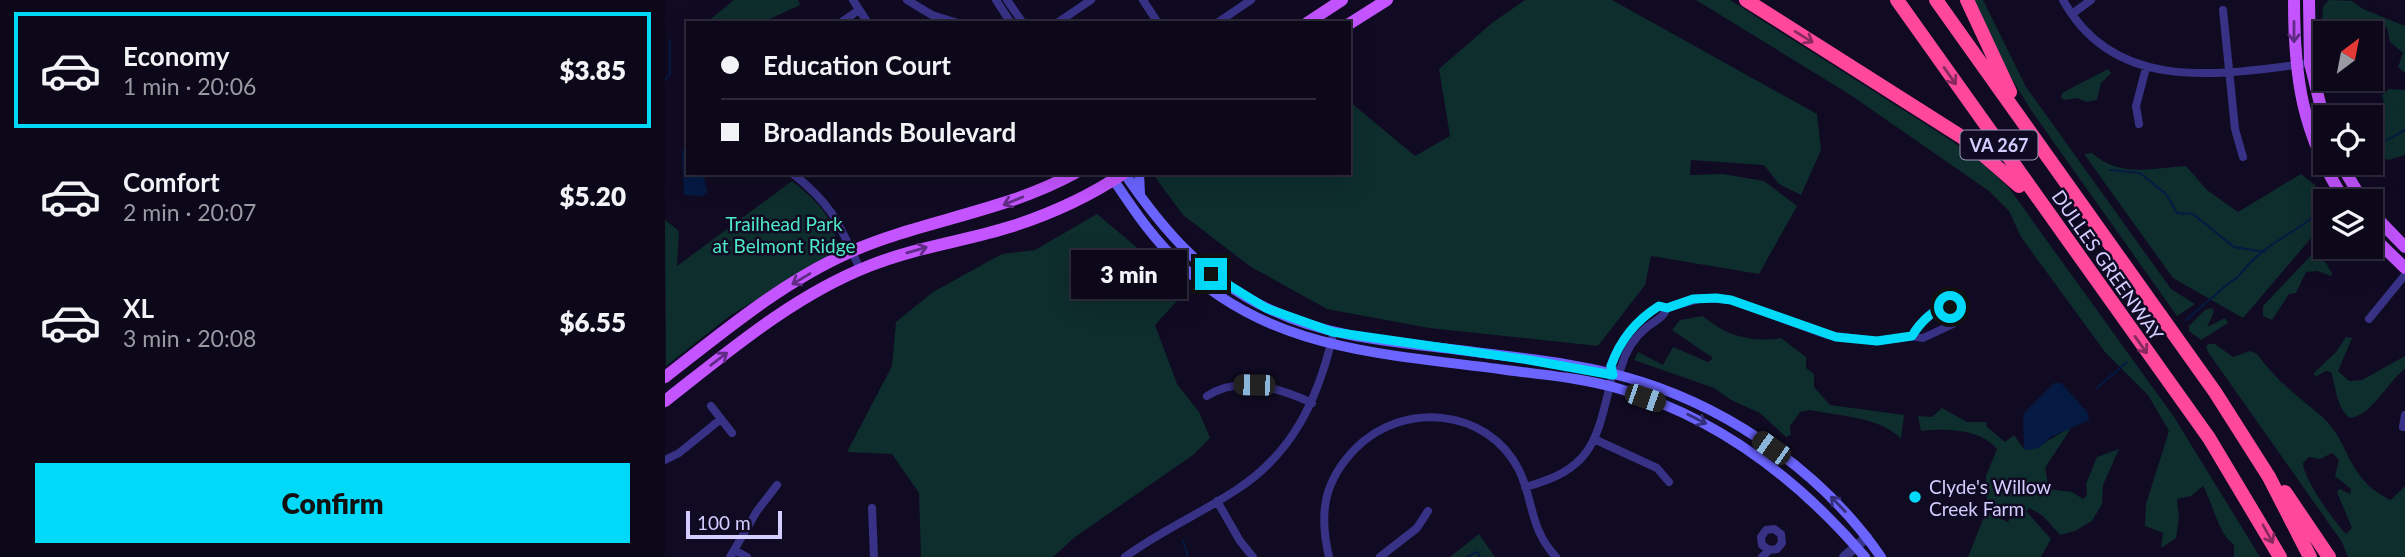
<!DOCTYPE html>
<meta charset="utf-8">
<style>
body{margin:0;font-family:Lato,sans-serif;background:#151123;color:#f1f3f6;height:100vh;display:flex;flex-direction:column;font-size:26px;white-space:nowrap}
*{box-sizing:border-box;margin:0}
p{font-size:23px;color:#9a9aa2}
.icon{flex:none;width:38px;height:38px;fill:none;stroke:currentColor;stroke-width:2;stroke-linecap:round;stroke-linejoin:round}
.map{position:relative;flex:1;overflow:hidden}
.details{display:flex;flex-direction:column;background:#0c081a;width:665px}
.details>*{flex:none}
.hud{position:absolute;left:21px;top:21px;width:665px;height:154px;border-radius:0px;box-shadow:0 7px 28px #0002,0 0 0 2px #2c2939;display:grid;align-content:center;height:154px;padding:0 35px;background:#0c081a}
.needle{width:46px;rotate:32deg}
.tools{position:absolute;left:1648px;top:21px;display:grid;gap:14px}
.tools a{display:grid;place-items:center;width:70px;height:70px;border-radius:0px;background:#0c081a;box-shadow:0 7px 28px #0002,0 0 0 2px #2c2939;font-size:35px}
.scale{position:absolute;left:21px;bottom:18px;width:96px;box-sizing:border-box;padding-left:7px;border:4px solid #d4cdff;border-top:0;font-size:19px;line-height:24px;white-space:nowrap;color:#d4cdff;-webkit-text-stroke:5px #100b23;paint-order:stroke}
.end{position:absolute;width:32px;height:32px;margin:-16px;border:9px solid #00daf8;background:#111;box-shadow:0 0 0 4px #111}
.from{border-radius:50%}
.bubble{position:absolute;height:49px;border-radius:0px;background:#0c081a;box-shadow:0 7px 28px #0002,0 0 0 2px #2c2939;font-size:23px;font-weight:800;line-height:49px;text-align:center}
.car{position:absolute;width:21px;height:42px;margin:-21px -10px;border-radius:9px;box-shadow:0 0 5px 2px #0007;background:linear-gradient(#222 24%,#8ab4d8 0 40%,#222 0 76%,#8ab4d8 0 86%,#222 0)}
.hud b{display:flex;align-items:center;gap:24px;height:66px;font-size:26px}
.hud b+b{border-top:2px solid #2c2939}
.hud i{width:18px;height:18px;background:#f1f3f6}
ul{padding:12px 0 0;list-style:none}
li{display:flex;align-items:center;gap:21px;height:116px;margin:0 14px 10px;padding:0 21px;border:4px solid transparent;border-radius:0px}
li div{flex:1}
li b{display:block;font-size:26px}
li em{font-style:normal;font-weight:800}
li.on{border-color:#00daf8}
li>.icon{width:63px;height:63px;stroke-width:1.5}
.action{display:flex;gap:14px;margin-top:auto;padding:14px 35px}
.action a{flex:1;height:80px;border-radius:0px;background:#00daf8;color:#111;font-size:28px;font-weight:800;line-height:80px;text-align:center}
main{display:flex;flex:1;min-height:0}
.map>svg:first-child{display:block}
.green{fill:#0e2d2d;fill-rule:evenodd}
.water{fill:#051a43}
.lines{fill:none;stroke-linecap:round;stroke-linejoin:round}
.stream{stroke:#051a43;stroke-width:2}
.minor{stroke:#373286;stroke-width:8}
.tertiary{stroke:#373286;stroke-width:10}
.secondary{stroke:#6b64ff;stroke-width:10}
.primary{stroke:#c354ff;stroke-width:12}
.motorway{stroke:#ff489c;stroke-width:14}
.oneway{stroke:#612c86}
.oneway2{stroke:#882a60}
.oneway3{stroke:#342f7b}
.route{stroke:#00daf8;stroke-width:9}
.poi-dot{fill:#00daf8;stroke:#100b23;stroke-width:2.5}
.labels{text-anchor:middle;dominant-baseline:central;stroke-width:5;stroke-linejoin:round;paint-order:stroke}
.shield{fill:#100b23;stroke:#9993bd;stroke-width:2}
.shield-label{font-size:18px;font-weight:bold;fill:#d4cdff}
.park-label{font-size:19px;fill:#4eeac6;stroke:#100b23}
.street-label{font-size:19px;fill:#d4cdff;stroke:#100b23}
.poi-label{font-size:19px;fill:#d4cdff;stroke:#100b23;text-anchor:start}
</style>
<main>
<section class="details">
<ul>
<li class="on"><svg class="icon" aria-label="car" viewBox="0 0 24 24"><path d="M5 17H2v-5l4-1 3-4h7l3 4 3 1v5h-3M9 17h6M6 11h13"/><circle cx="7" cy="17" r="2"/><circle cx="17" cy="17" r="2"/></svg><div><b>Economy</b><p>1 min · 20:06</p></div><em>$3.85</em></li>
<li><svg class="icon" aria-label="car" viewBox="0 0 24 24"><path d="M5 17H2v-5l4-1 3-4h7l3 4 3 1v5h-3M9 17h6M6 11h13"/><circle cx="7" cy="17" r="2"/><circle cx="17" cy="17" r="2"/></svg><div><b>Comfort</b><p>2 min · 20:07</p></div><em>$5.20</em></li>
<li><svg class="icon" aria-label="car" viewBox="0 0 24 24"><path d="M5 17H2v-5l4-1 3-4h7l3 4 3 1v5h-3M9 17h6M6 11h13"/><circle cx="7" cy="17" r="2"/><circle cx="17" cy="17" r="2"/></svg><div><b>XL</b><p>3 min · 20:08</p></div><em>$6.55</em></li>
</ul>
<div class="action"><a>Confirm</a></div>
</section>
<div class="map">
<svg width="1740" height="557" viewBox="0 0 1740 557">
<rect width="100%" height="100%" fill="#100b23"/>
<!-- green -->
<path class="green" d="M69 0H133L135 5 96 23H41Z
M860 0H947L1152 114 1156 150 1136 195 1114 184 1099 165 1026 160 1025 175 1058 174 1099 181 1132 206 1094 274 986 256 980 285 933 346 764 328 662 309 586 267 518 215 490 177 496 173H684V101L750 156 785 136 774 69 827 23Z
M1031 0H1065L1287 141 1315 161 1344 188 1509 417 1595 557H1569V545C1553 533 1548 504 1538 486L1526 496 1512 499 1514 518 1511 538 1496 548 1498 533 1480 526 1481 504 1504 431 1483 395 1440 352 1356 237 1344 211 1324 191 1184 94Z
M1308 0H1318L1361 87 1506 289 1530 304 1512 316 1366 110 1340 68Z
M1664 0 1687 1 1698 9 1740 26V73L1733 67 1738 53 1725 42 1722 28 1711 23 1699 26 1679 21 1673 25 1670 33H1661V51L1655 48 1658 7Z
M1443 69 1446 73 1436 83 1432 100 1422 102 1412 98 1400 100 1396 98 1397 93Z
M1724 89 1740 90V155L1723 160 1710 155 1706 158V117H1677L1692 107 1719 104 1717 95Z
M1427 153C1455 178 1486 168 1521 166L1542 190 1573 212 1636 174 1650 185 1661 216 1653 230 1578 318 1508 278 1419 154Z
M127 181C149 198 173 220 172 250L66 315 1 366 0 220 14 231 12 266Z
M432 214 519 287 520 292 490 325 512 384 534 412 545 438 528 455 410 537 388 557H256L254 493 227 454 182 452 227 366 231 322 268 292 337 254 370 250Z
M1652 249 1667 273 1666 276 1652 271 1641 272 1631 293 1624 294 1607 320 1598 316V306Z
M1547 308 1549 312 1542 327 1560 318 1563 323 1536 340 1524 331V326L1540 310Z
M1038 316C1060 336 1088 343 1116 338L1141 357V368L1149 374V387L1165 405 1239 415 1236 439C1216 417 1174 416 1145 410L1135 412 1125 426 1126 435 1121 437 1095 413 1066 400 1049 388 969 360 973 352 998 365 1008 347 1043 362 1048 358 1007 330 1015 320Z
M1681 337 1687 338 1673 371 1684 381 1697 380 1740 356V369C1722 382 1708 415 1685 418 1671 408 1671 386 1666 372L1661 371 1650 377 1649 373 1671 352Z
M1544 344H1550L1568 357 1585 351 1592 354C1612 381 1629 393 1654 414 1687 441 1679 478 1726 500L1740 486V557H1683L1677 542 1543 352 1541 346ZM1667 453 1674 460 1670 476 1686 489 1685 494 1675 489 1672 492 1687 528 1681 534C1670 523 1638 478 1638 463L1644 457 1655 459Z
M1277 408 1302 422H1321L1322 427 1340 442 1349 435 1359 449C1377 448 1389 435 1406 428L1380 468 1384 489 1407 492 1418 499 1422 495 1421 484 1432 457 1454 449 1438 485 1437 504 1427 521 1410 531 1395 535 1378 516 1365 508 1361 511 1386 539 1376 557H1303L1321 512 1343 522 1345 518 1322 505 1321 476 1332 449C1316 429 1281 428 1256 431L1253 416 1267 417Z
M814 534 830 557H785Z"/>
<!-- water -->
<path class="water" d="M23 149V173H38L42 192 37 196 19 195 17 150Z
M1389 383H1396L1423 413 1424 420 1386 437 1374 448 1359 450 1358 414Z"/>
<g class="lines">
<!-- stream -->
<path class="stream" d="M0 80 5 74V40
M1706 149 1740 130
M1445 170 1475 173 1501 194 1512 213 1528 214 1569 247 1600 252
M1521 320 1564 283C1574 279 1576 272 1584 264 1606 240 1638 230 1660 206
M1432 388 1462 362
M518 540 523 557
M802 557 812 552 815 557"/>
<!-- minor -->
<path class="minor" d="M188 0 203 23
M242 0 267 15 293 23
M331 0 346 23
M342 0 358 23
M478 0 493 23
M1398 0C1453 100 1568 72 1661 61
M1558 10 1570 129 1578 157
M1407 14 1426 0
M175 23 194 10
M392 23 426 0
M552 23 586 0
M1706 55H1712
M1474 124 1471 106 1481 68
M127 173C168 205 174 224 195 269
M994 306 1002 308C998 319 989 321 981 328 969 338 960 353 956 368L949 372 945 366C955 340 970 321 994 306Z
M1002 308 1038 298 1066 300 1162 335 1212 341 1247 336 1258 338 1288 324 1290 312 1282 306C1268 309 1254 324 1247 336
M1704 319 1740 275
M542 396C575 375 614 388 647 403
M46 406 67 433
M1738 427 1740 415
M929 439 992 468 1004 482
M0 460 14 453 56 419
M860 487C927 469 931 443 946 381
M552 501 575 541 588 557
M207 508 209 557
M69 550 82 557
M65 557 92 511 112 485
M460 557C495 531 535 514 571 490 627 454 652 401 667 339
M664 557C654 514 658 482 690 449 736 401 822 407 854 470 869 501 864 528 891 557
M715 557 752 528 763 511
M1097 557 1104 550 1112 549 1117 543 1116 534 1109 529 1101 530 1096 537 1097 545 1104 550"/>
<!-- tertiary -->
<path class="tertiary" d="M1179 557 1202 537"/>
<!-- secondary -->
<path class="secondary" d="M444 173C464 203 483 232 508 257 600 352 718 353 841 370 879 375 918 378 955 389 1054 418 1134 480 1200 557
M459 173C498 230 540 279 604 309 664 338 729 342 794 350 855 358 919 363 977 382 1071 412 1160 476 1216 557
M474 173 475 194"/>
<!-- primary -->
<path class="primary" d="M1629 0C1629 78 1637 134 1680 201
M1644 0 1645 63 1661 128
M642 23 677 0
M684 24 722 0
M1675 163 1698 201
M1706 212 1740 247
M1706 235 1740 268
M0 377C58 332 117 282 185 252 258 220 339 212 410 173
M0 401C64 351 128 296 204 266 251 247 301 241 348 226 388 213 425 196 459 173"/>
<!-- motorway -->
<path class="motorway" d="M1081 0 1300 139 1354 186
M1232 0 1544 438 1615 557
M1271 0 1550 392 1604 477 1645 557
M1302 0 1345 92
M1620 492 1664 557"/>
</g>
<!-- one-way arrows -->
<defs><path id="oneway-shaft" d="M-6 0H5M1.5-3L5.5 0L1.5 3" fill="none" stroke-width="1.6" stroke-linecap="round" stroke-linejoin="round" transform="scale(1.75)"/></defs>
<g class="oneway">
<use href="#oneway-shaft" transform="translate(1629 32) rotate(90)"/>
<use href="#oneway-shaft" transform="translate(348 201) rotate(158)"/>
<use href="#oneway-shaft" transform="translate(252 250) rotate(-16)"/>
<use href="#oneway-shaft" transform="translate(136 279) rotate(149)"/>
<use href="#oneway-shaft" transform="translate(54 359) rotate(-37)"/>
</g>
<g class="oneway2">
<use href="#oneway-shaft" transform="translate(1139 37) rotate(32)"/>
<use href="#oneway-shaft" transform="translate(1285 76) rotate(55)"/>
<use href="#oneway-shaft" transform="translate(1476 345) rotate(55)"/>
<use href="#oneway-shaft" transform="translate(1603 534) rotate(61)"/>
</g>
<g class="oneway3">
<use href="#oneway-shaft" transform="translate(1032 419) rotate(27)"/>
<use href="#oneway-shaft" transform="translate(1173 504) rotate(-134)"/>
</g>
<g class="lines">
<!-- route -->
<path class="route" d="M546 274 601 308 668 332 864 360 948 375 946 366C955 340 970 321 994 306L1002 308 1028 299 1051 298 1066 300 1171 337 1212 341 1247 336C1254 324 1271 305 1285 307"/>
</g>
<!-- markers -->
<circle class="poi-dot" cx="1250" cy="497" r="7"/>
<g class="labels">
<!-- shield labels -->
<rect class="shield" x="1295.5" y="130.5" width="77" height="29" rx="5"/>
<g class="shield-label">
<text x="1334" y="145">VA 267</text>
</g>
<!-- park labels -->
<g class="park-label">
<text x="119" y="223">Trailhead Park<tspan x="119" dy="22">at Belmont Ridge</tspan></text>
</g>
<!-- street labels -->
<g class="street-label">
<text transform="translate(1443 265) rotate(55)">DULLES GREENWAY</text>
</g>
<!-- poi labels -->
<g class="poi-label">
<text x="1264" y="486">Clyde's Willow<tspan x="1264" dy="22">Creek Farm</tspan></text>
</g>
</g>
</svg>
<div class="tools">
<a><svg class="needle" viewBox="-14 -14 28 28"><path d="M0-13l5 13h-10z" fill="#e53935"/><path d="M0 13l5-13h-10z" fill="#9a9aa2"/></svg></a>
<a><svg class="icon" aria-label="locate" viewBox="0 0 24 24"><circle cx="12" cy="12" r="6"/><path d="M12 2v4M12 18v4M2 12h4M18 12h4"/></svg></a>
<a><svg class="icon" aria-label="layers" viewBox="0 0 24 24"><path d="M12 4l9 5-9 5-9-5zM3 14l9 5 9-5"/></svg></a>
</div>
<div class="scale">100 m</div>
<i class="end from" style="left:1285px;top:307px"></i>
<i class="end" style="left:546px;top:274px"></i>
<div class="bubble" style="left:406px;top:250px;width:116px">3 min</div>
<i class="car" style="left:589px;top:385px;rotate:271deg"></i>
<i class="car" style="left:980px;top:398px;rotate:109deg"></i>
<i class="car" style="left:1106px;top:448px;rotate:305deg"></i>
<div class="hud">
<b><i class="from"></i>Education Court</b>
<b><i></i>Broadlands Boulevard</b>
</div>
</div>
</main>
